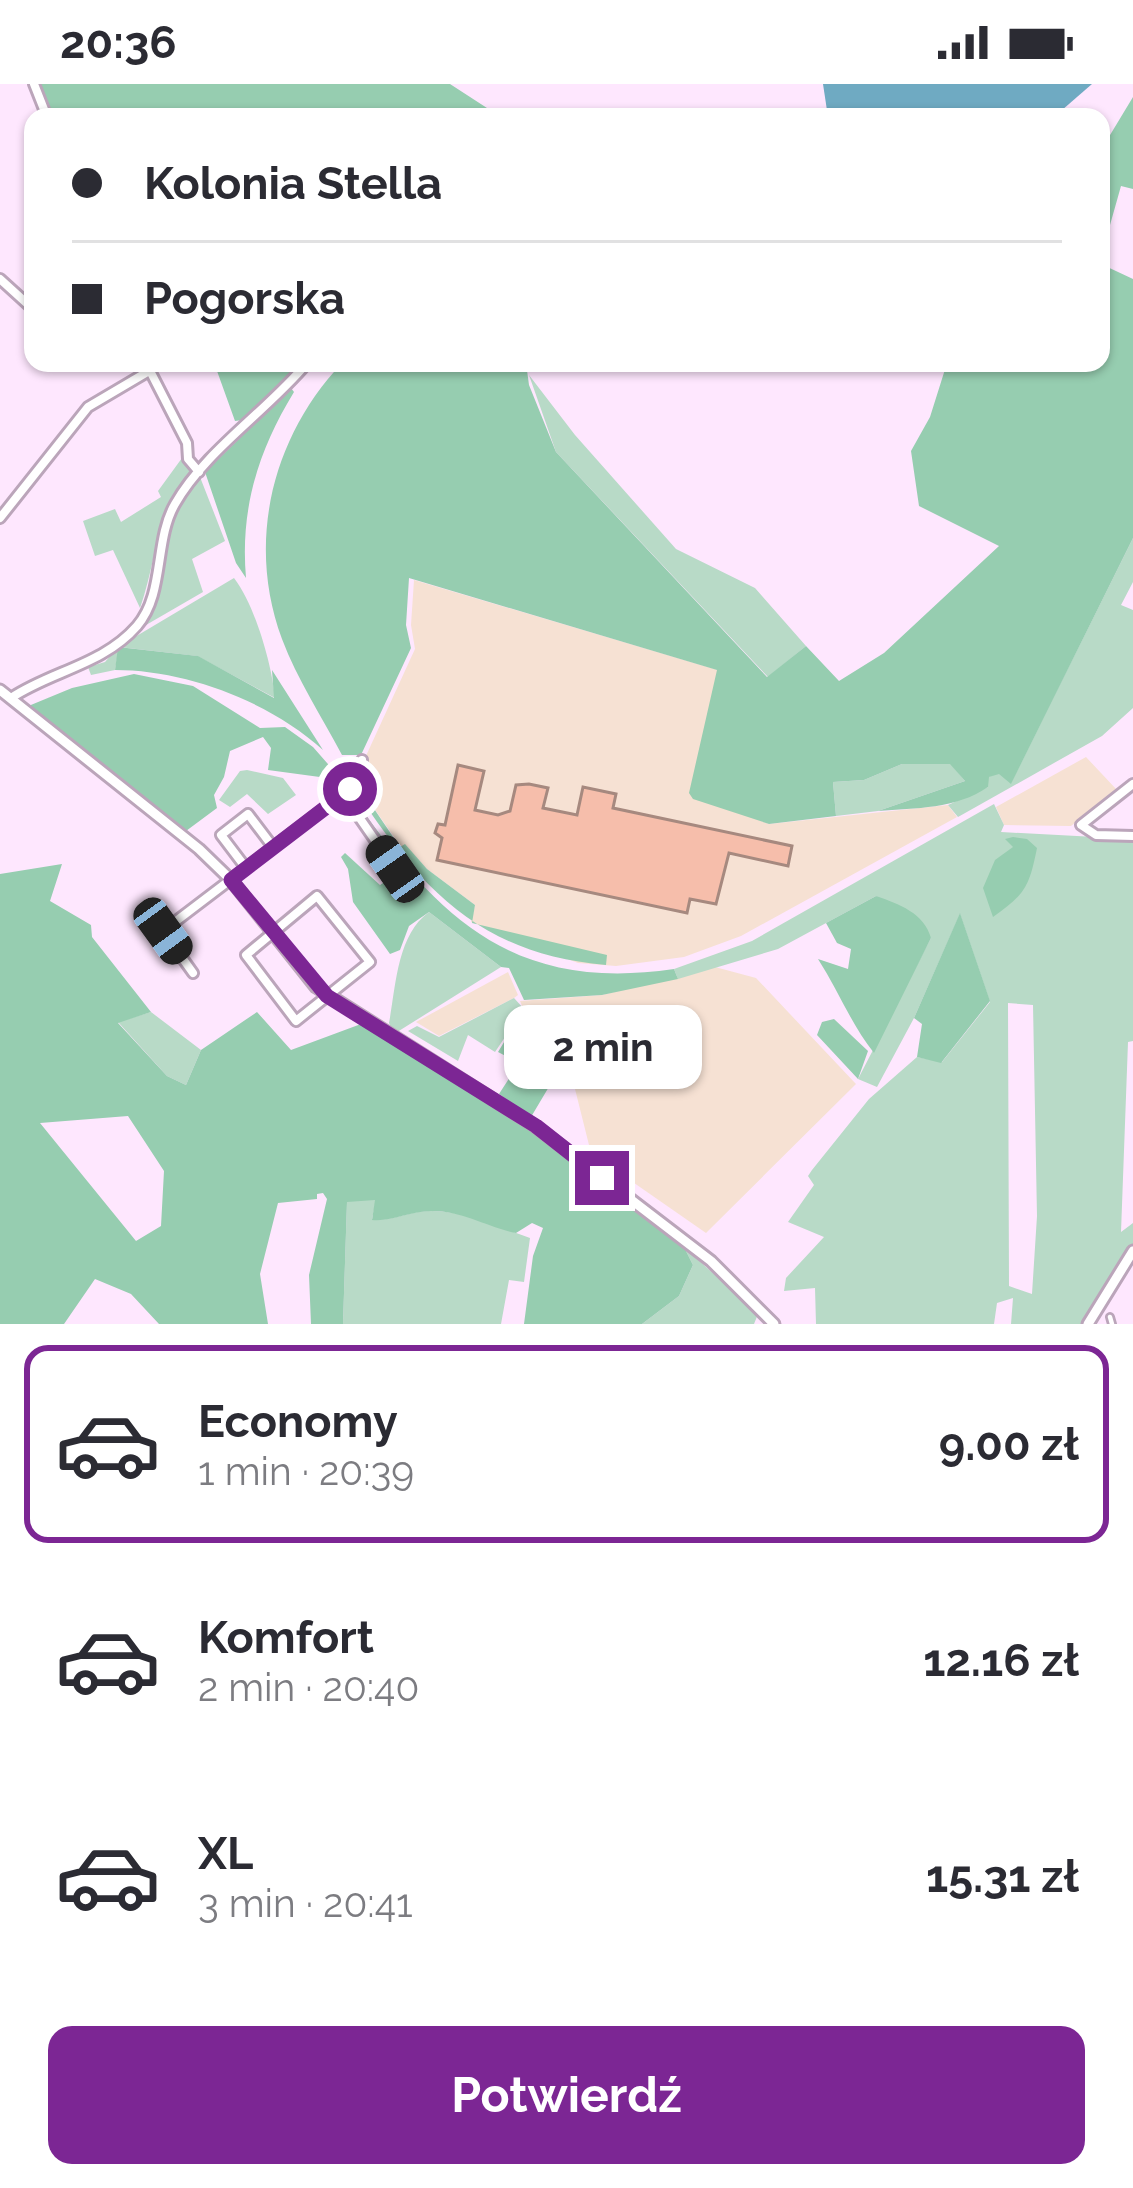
<!DOCTYPE html>
<html lang="pl">
<meta charset="utf-8">
<style>
body{margin:0;font-family:Raleway,sans-serif;background:#f2f2f3;color:#2b2b33;height:100vh;display:flex;flex-direction:column;font-size:45px;white-space:nowrap}
*{box-sizing:border-box;margin:0}
p{font-size:39px;color:#7c7c81}
.icon{flex:none;width:66px;height:66px;fill:none;stroke:currentColor;stroke-width:2;stroke-linecap:round;stroke-linejoin:round}
.map{position:relative;height:1240px;overflow:hidden}
.details{display:flex;flex-direction:column;background:#fff;flex:1}
.details>*{flex:none}
.top-card{position:absolute;left:24px;top:24px;width:1086px;height:264px;border-radius:24px;box-shadow:0 3px 9px #0004;display:grid;align-content:center;height:264px;padding:0 48px;background:#fff}
.end{position:absolute;width:54px;height:54px;margin:-27px;border:15px solid #7c2694;background:#fff;box-shadow:0 0 0 6px #fff}
.from{border-radius:50%}
.bubble{position:absolute;height:84px;border-radius:24px;background:#fff;box-shadow:0 3px 9px #0004;font-size:39px;font-weight:700;line-height:84px;text-align:center}
.car{position:absolute;width:36px;height:72px;margin:-36px -18px;border-radius:15px;box-shadow:0 0 9px 3px #0007;background:linear-gradient(#222 24%,#8ab4d8 0 40%,#222 0 76%,#8ab4d8 0 86%,#222 0)}
.top-card b{display:flex;align-items:center;gap:42px;height:114px;font-size:45px}
.top-card b+b{border-top:3px solid #e1e1e2}
.top-card i{width:30px;height:30px;background:#2b2b33}
ul{padding:21px 0 0;list-style:none}
li{display:flex;align-items:center;gap:36px;height:198px;margin:0 24px 18px;padding:0 24px;border:6px solid transparent;border-radius:24px}
li div{flex:1}
li b{display:block;font-size:45px}
li em{font-style:normal;font-weight:700}
li.on{border-color:#7c2694}
li>.icon{width:108px;height:108px;stroke-width:1.5}
.cta{display:flex;gap:24px;margin-top:auto;padding:24px 48px}
.cta a{flex:1;height:138px;border-radius:24px;background:#7c2694;color:#fff;font-size:48px;font-weight:700;line-height:138px;text-align:center}
.status{display:flex;justify-content:space-between;align-items:center;height:84px;padding:0 60px;background:#fff;direction:ltr}
.status svg{height:33px;fill:currentColor}
.map>svg:first-child{display:block}
.industrial{fill:#f6e1d3}
.green{fill:#b8dac7;fill-rule:evenodd}
.forest{fill:#96cdb0;fill-rule:evenodd}
.water{fill:#6faac2}
.building{fill:#f6beab;stroke:#a6897f;stroke-width:3}
.lines{fill:none;stroke-linecap:round;stroke-linejoin:round}
.pedestrian-casing{stroke:#bba5ba;stroke-width:10}
.minor-casing{stroke:#bba5ba;stroke-width:14}
.tertiary-casing{stroke:#bba5ba;stroke-width:15}
.pedestrian{stroke:#fff;stroke-width:4.5}
.minor{stroke:#fff;stroke-width:8}
.tertiary{stroke:#fff;stroke-width:9}
.route{stroke:#7c2694;stroke-width:15}
</style>
<div class="status"><b>20:36</b><svg viewBox="0 0 49 12"><path d="M0 12V9h3v3zM5 12V6h3v6zM10 12V3h3v9zM15 12V0h3v12zM26 1h20v11H26zM47 4h2v5h-2z"/></svg></div>
<div class="map">
<svg width="1133" height="1240" viewBox="0 0 1133 1240">
<rect width="100%" height="100%" fill="#fee7fe"/>
<!-- industrial -->
<path class="industrial" d="M414 496 718 586 690 709 769 740 948 721 957 733 741 852 684 873 616 882 578 879 471 838 475 821 427 785 405 761 401 763 362 707 365 674 415 565 411 541Z
M1086 673 1117 706 1071 742 1004 741 996 723Z
M715 883 756 894 856 1000 706 1149 591 1069 574 1001 562 988 553 996 520 917 602 911Z
M508 888 518 911 514 914 439 952 416 938Z"/>
<!-- green -->
<path class="green" d="M529 291 575 351 676 465 755 504 806 562 768 593 556 368Z
M182 374 194 386 193 392C155 429 157 476 140 524L113 466 95 472 83 437 115 425 121 438 161 413 158 407Z
M200 393 225 457 192 475 203 508 146 541 175 426Z
M1133 454V498L1121 521 1133 526V624L1102 652 958 733 948 721 988 703V693L999 689 1011 699Z
M234 494C255 521 272 581 275 614L197 572 119 563 115 586 91 591 88 583 105 578 118 563Z
M902 680H951L965 697 878 727 836 732 833 698 864 696Z
M247 686 283 694 296 711 268 730 247 710 230 723 219 716 240 687Z
M994 720 1004 741 1001 748 1133 755V957L1128 958 1121 1148 1133 1139V1160L1083 1240H1011L1013 1214 997 1219 994 1240H816L815 1204 784 1207 786 1194 824 1153 788 1138 814 1101 808 1092 812 1086 869 1015 917 973 942 978 990 918 960 830 914 934 877 1003 858 995 931 854 876 812 778 865 678 895 674 885 752 857ZM1008 919 1033 921 1037 1132 1032 1210 1009 1202Z
M429 828 501 883 394 950 389 939C396 902 397 851 429 828Z
M514 914 524 925 495 968 468 951 458 977 408 947 417 942 439 953Z
M151 928 201 966 186 1001 167 992 118 938Z
M359 1114 376 1116 372 1135C391 1138 409 1127 429 1127 465 1126 497 1143 530 1154L524 1198 509 1196 501 1240H343L347 1117Z
M684 1163 758 1230 754 1240H642L679 1212 693 1181Z"/>
<!-- forest -->
<path class="forest" d="M39 0H450L487 24 480 33H53Z
M1133 13V105L1121 102 1101 173V66Z
M1101 180 1133 195V454L1011 700 999 690 989 693 988 703C956 725 916 724 878 727L965 697 950 680H902L864 696 833 698 836 732 769 740 693 715 689 709 717 586 409 494 406 541 411 564 361 671H342C322 633 297 595 282 555 246 458 272 353 342 279H526L529 301 556 368 767 593 806 562 839 597 884 569 999 462 919 422 911 367 930 333 947 279H1101Z
M208 279H303L251 335 235 337 217 287Z
M291 304 294 308C258 367 240 425 246 494L236 479 205 388Z
M118 563 198 572 274 614 272 586 323 666C270 618 187 586 115 586Z
M134 590 193 602 260 644 285 643 313 663 342 696 268 686 271 664 263 653 230 667 224 693 214 711 217 724 186 747 26 623 72 604Z
M364 710 400 763 405 760 427 785 475 821 472 839 607 871 606 881C485 871 424 809 360 713Z
M365 730C448 845 524 907 674 885L678 895 602 911 524 916 509 884 501 883 429 828 409 842 400 866 390 870 353 818 348 785 341 773 345 769 380 801 400 788 361 732Z
M1013 753 1027 755 1037 764C1029 804 1025 810 993 833L983 804 995 776 1013 763 1005 755Z
M62 780 50 817 91 841 92 853 151 928 118 939 167 992 186 1001 201 966 257 928 291 966 361 940 526 1042 684 1163 693 1181 679 1212 642 1240H524L533 1172 543 1144 532 1139 516 1149C486 1143 464 1127 431 1127 410 1127 392 1138 372 1136L375 1116 347 1118 343 1240H311L309 1191 327 1115 323 1109 317 1110V1115L278 1119 260 1190 268 1240H159L131 1210 95 1195 64 1240H0V790ZM128 1032 164 1087 161 1142 136 1157 40 1039Z
M876 812C899 820 924 829 931 854L874 969C851 940 838 906 818 875L848 885 851 865 837 859 826 839Z
M960 829 990 917 941 979 917 973 922 940 914 934Z
M524 925 553 996 531 1033 499 1010 519 979 498 968Z
M834 935 868 967 858 995 817 951 822 938Z"/>
<!-- water -->
<path class="water" d="M823 0H1092L1054 33H828Z"/>
<!-- building -->
<path class="building" d="M458 681 484 687 475 726 498 731 510 727 516 701 529 700 548 704 543 724 577 731 583 703 616 710 613 724 792 762 788 782 729 769 716 820 690 815 687 829 437 776 442 754 435 749 438 740 445 741Z"/>
<g class="lines">
<!-- pedestrian casing -->
<g class="pedestrian-casing">
<path id="pedestrian" d="M1110 1233 1112 1240"/>
</g>
<!-- minor casing -->
<g class="minor-casing">
<path id="minor" d="M34 0 47 33
M0 195 33 225
M146 279 187 359 188 375 199 388
M0 434 88 323 149 287
M11 614C51 587 103 581 137 542 165 510 154 456 175 420 204 368 268 326 307 279
M1133 700 1081 741 1096 751 1133 752
M343 710 395 785
M246 784 221 751 248 730 273 763
M317 812 370 878 296 937 246 871Z
M193 889 163 847 351 704 358 696 362 676"/>
</g>
<!-- tertiary casing -->
<g class="tertiary-casing">
<path id="tertiary" d="M0 606 199 765 231 796 316 903 535 1042 711 1177 774 1240
M1088 1240 1133 1167"/>
</g>
<!-- pedestrian -->
<use href="#pedestrian" class="pedestrian"/>
<!-- minor -->
<use href="#minor" class="minor"/>
<!-- tertiary -->
<use href="#tertiary" class="tertiary"/>
</g>
<g class="lines">
<!-- route -->
<path class="route" d="M350 705 231 796 327 912 536 1042 602 1094"/>
</g>
</svg>
<i class="end from" style="left:350px;top:705px"></i>
<i class="end" style="left:602px;top:1094px"></i>
<div class="bubble" style="left:504px;top:921px;width:198px">2 min</div>
<i class="car" style="left:395px;top:785px;rotate:325deg"></i>
<i class="car" style="left:163px;top:847px;rotate:144deg"></i>
<div class="top-card">
<b><i class="from"></i>Kolonia Stella</b>
<b><i></i>Pogorska</b>
</div>
</div>
<section class="details">
<ul>
<li class="on"><svg class="icon" aria-label="car" viewBox="0 0 24 24"><path d="M5 17H2v-5l4-1 3-4h7l3 4 3 1v5h-3M9 17h6M6 11h13"/><circle cx="7" cy="17" r="2"/><circle cx="17" cy="17" r="2"/></svg><div><b>Economy</b><p>1 min · 20:39</p></div><em>9.00 zł</em></li>
<li><svg class="icon" aria-label="car" viewBox="0 0 24 24"><path d="M5 17H2v-5l4-1 3-4h7l3 4 3 1v5h-3M9 17h6M6 11h13"/><circle cx="7" cy="17" r="2"/><circle cx="17" cy="17" r="2"/></svg><div><b>Komfort</b><p>2 min · 20:40</p></div><em>12.16 zł</em></li>
<li><svg class="icon" aria-label="car" viewBox="0 0 24 24"><path d="M5 17H2v-5l4-1 3-4h7l3 4 3 1v5h-3M9 17h6M6 11h13"/><circle cx="7" cy="17" r="2"/><circle cx="17" cy="17" r="2"/></svg><div><b>XL</b><p>3 min · 20:41</p></div><em>15.31 zł</em></li>
</ul>
<div class="cta"><a>Potwierdź</a></div>
</section>
